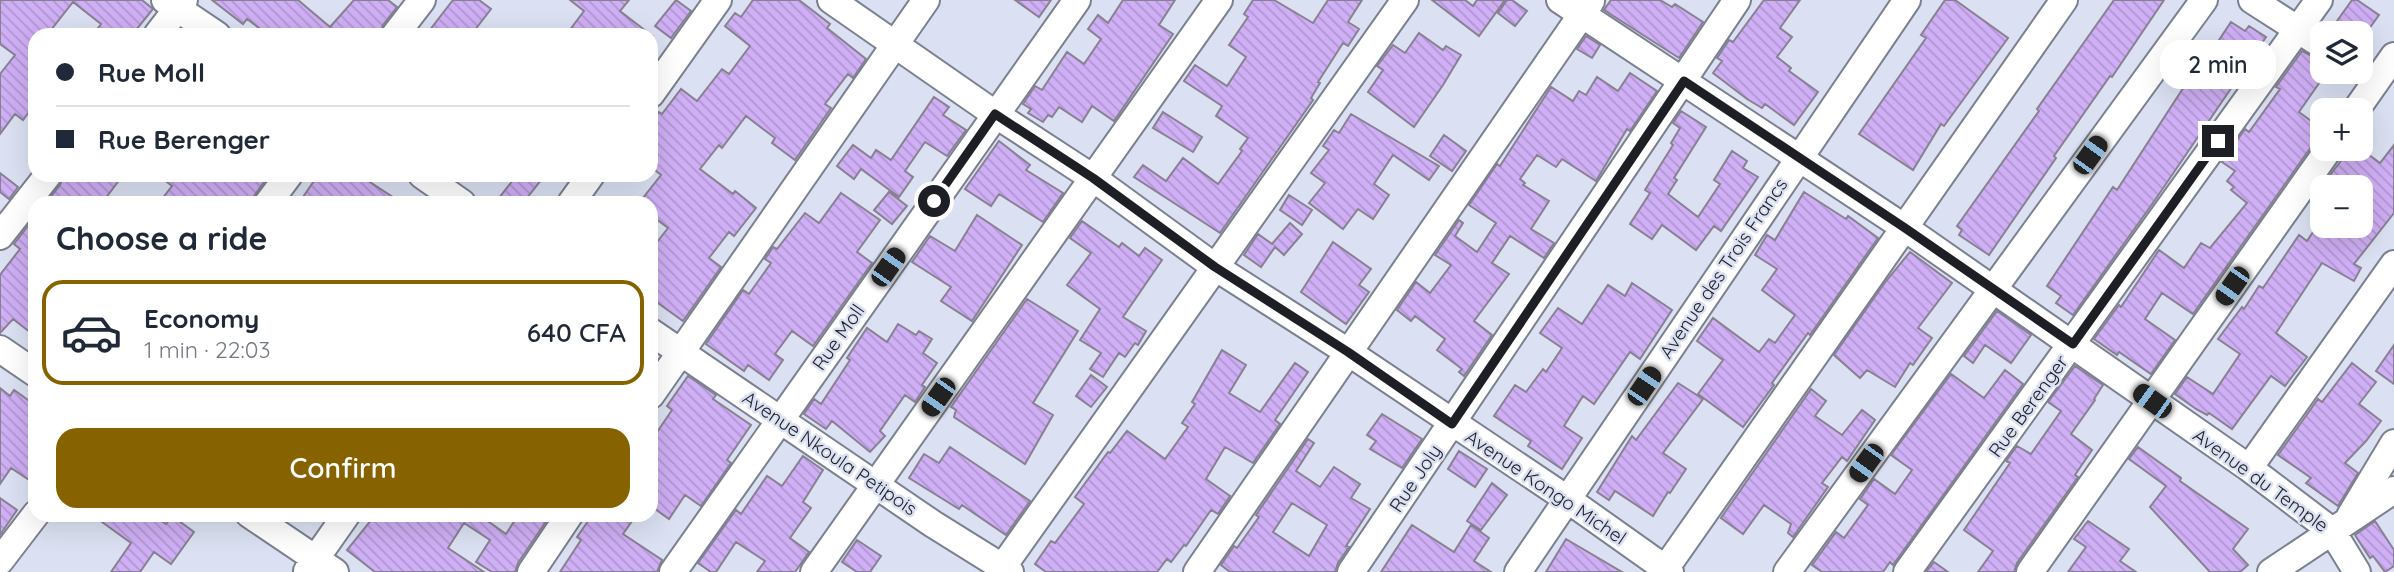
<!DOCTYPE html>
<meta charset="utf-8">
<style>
body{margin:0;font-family:Quicksand,sans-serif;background:#f6f6f7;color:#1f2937;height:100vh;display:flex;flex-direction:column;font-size:26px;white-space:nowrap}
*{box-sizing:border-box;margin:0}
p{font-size:23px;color:#747a83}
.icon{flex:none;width:38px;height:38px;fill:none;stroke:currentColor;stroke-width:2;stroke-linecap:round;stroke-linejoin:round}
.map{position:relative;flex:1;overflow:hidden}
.panel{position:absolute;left:28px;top:196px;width:630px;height:326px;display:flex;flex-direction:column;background:#fff;border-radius:21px;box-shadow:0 7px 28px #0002}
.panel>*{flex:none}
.guide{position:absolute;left:28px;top:28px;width:630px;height:154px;border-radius:21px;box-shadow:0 7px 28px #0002;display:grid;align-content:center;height:154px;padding:0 28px;background:#fff}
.buttons{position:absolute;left:2310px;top:21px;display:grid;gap:14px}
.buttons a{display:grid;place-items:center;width:63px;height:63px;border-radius:14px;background:#fff;box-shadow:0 7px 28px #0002;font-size:35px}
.end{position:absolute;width:32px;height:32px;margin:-16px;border:9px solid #1d1f25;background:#fff;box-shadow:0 0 0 4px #fff}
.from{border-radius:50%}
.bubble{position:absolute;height:49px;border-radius:21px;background:#fff;box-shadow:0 7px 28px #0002;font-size:23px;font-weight:600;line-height:49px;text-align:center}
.car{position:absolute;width:21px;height:42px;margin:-21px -10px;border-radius:9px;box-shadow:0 0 5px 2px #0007;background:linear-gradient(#222 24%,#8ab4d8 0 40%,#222 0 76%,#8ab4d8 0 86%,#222 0)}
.guide b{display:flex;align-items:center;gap:24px;height:66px;font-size:26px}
.guide b+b{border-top:2px solid #e0e1e3}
.guide i{width:18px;height:18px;background:#1f2937}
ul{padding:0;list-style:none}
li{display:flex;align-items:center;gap:21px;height:105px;margin:0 14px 10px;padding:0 14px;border:4px solid transparent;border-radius:21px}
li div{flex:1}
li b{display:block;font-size:26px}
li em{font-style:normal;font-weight:600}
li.selected{border-color:#876300}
li>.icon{width:63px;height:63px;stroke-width:1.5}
h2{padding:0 28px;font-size:32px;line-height:84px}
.primary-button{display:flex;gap:14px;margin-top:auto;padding:14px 28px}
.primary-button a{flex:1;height:80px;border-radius:21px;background:#876300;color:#fff;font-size:28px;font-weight:600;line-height:80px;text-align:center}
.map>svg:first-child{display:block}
.building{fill:url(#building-back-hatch);stroke:#888191;stroke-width:2;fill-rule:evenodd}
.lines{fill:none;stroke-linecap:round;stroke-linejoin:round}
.minor-casing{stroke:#7a808f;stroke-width:30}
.minor{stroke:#fff;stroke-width:26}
.route{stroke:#1d1f25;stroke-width:9}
.labels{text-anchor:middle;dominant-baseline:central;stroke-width:5;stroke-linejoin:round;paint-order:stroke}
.street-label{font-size:19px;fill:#1d1f25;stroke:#dbe1f2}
</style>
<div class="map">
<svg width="2394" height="572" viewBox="0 0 2394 572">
<defs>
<pattern id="building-back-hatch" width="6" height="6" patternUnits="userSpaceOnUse" patternTransform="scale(1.75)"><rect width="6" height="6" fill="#cfaff5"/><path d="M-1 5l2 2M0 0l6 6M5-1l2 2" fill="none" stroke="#b196d2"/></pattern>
</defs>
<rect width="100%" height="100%" fill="#dbe1f2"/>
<!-- building -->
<path class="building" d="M0 0H142L153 9 132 35H93L101 24 73 2 47 35H35V104L23 120 15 114 0 134V74L15 55 0 44Z
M212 0H298L330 27 354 0H388L397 7 383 25 380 35H268L247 19 243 24Z
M453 0H479L491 9 471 35H426Z
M570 0H629L620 11 651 35H566L584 11Z
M676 0 691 11 671 38 655 26Z
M753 0H799L830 24 827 28 866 59 853 78 848 74 825 104 831 108 795 160 772 143 775 138 746 116 722 148 719 145 700 169 733 194 735 191 756 208 734 236 729 232 709 258 721 267 683 321 651 298V250L668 228 651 215V203H639L661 175 651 167V122L659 112 662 114 681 89 697 101 722 69 729 74 750 46 725 26 735 13 741 17Z
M1015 0H1051L1039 17Z
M1123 0H1175L1159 25 1173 34 1114 121 1092 106 1082 122 1059 107 1052 117 1048 115 1043 122 1028 113 1031 109 1023 104 1035 86 1042 90 1067 52 1084 64 1101 39 1088 29 1098 15 1108 23Z
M1253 0H1274L1313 23 1328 0H1362L1348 22 1359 29 1348 46 1343 43 1318 82 1320 83 1311 98 1313 100 1220 233 1134 177 1143 165 1166 181 1183 158 1218 184 1242 151 1240 149 1248 138 1216 116 1222 106 1184 81 1195 65 1227 86 1246 57 1229 45 1248 17 1244 14Z
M1432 0H1465L1473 6 1477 0H1505L1479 36Z
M1507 0H1512L1527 11 1515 26 1498 13Z
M1611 0H1660L1672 7 1675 4 1703 22 1679 58 1604 10Z
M1764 0H1800L1780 28 1792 37 1777 57 1791 68 1789 71 1818 92 1794 125 1765 104 1762 108 1747 99 1713 73 1722 61 1717 58 1729 40 1733 42Z
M1945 0H1955L2008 38 1944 126 1941 124 1913 170 1859 134 1926 38 1921 35Z
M2114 0H2164L2112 77 2110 76 2054 156 2056 158 1989 255 1959 235 1962 230 1957 226 2039 111 2037 109Z
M2352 0H2357L2379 15 2361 40V26L2355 33H2332L2330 31Z
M2231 22 2245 31 2249 26 2266 37 2155 200 2073 315 2056 303 2061 296 2047 286 2113 187 2117 190 2193 73 2196 75Z
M1419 33 1443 50 1446 46 1461 55 1443 85 1414 127 1368 92 1383 70 1377 66 1393 45 1405 53Z
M1586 36 1600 45 1592 58 1577 49Z
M2302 51 2322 61V79L2299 112 2322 129V135L2316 140 2193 314 2162 293 2145 319 2175 340 2151 374 2119 352 2117 355 2094 339 2119 305 2121 307 2159 250 2184 268 2201 243 2210 248 2247 203 2231 190 2234 187 2227 181 2235 171 2222 162 2245 129 2249 132 2280 89 2276 87Z
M1630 73 1657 91 1630 131 1627 129 1596 181 1562 159 1556 167 1537 155 1520 179 1525 183 1523 185 1549 201 1531 229 1554 243 1544 258 1510 236 1492 263 1509 274 1474 321 1492 335 1464 376 1459 372 1462 369 1437 350 1445 339 1415 316 1411 321 1397 310 1416 282 1430 293 1451 265 1435 255 1459 220 1463 223 1455 236 1477 252 1496 223 1469 205 1497 164 1500 166 1551 87 1573 101 1579 91 1586 95 1597 77 1618 91Z
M934 97 949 107 943 115 966 130 947 156 925 142 905 171 913 177 899 197 861 169 854 179 837 166 853 145 871 158 876 150 891 160Z
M1681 111 1706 127 1674 178 1677 180 1668 194 1698 217 1720 184 1714 180 1732 151 1747 161 1743 168 1758 177 1721 231 1714 226 1696 250 1662 225 1652 239 1630 224 1650 193 1645 190 1673 145 1671 143 1680 128 1673 123Z
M1163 112 1202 137 1193 152 1153 128Z
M1351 114 1439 166 1429 180 1393 155 1374 184 1389 195 1373 219 1358 209 1343 229 1309 203 1325 183 1311 173 1329 150 1323 146 1334 130 1339 133Z
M1444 135 1466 151 1452 171 1430 156Z
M999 141 1030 165 1026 170 1063 193 1043 222 999 194 991 206 965 189Z
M2394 145V213L2354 264 2361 268 2354 281 2322 263 2276 333 2307 357 2285 386 2271 376 2232 429 2209 413 2207 415 2196 409 2175 394 2187 377 2213 394 2240 354 2218 339 2242 307 2244 309 2259 286 2263 288 2299 235 2307 241 2317 226H2361V187H2321L2350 149H2361L2380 163Z
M0 173 18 187 9 199 0 192Z
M64 175H123L102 203H46L60 185Z
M158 175H269L249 203H240L232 197 228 203H159L172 186Z
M318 175H359L402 203H370L361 197 357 203H299Z
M517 175H545L523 203H495Z
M889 192 907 206 892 224 874 210Z
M1804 192 1846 219 1848 216 1878 238 1810 335 1808 333 1772 383 1774 385 1743 427 1698 394 1723 360 1697 341 1713 318 1759 352 1769 339 1775 343 1795 315 1762 290 1777 269 1755 255 1767 235 1775 240Z
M841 193 880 220 857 252 872 263 813 346 792 331 775 354 783 360 769 380 748 365 744 371 706 344 743 290 749 294 771 263 765 259 773 247 777 249 805 213 819 223Z
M1289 195 1312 210 1302 225 1280 210Z
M977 215 1022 245 972 321 941 301 951 287 912 262 930 236 955 251Z
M35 217V336L13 319 0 333V275L20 249 14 244Z
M1082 221 1119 247 1122 243 1139 256 1145 248 1162 260 1123 317 1146 331 1138 345 1135 343 1125 357 1119 353 1103 377 1090 369 1101 353 1080 340 1100 309 1067 285 1091 253 1070 238Z
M1290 223 1302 234 1284 255 1275 247 1261 267 1244 255 1258 234 1272 244Z
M1333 242 1371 269 1359 285 1369 292 1346 324 1301 292Z
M1910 252 1952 283 1918 328 1932 338 1913 365 1910 363 1895 387 1867 370 1860 378 1834 355 1886 281Z
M1632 283 1672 310 1640 359 1630 352 1594 404 1583 396 1564 426 1582 438 1562 469 1528 446 1531 441 1494 416 1515 385 1526 392 1543 369 1546 372 1562 348 1540 333 1558 308 1582 324 1608 285 1625 296Z
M1027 299 1078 331 1033 403 1053 415 1025 464 954 417 956 410 951 407Z
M1997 311 2031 335 2011 363 1985 345 1973 363 1964 356Z
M898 324 916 335 919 331 932 339 923 353 937 363 922 385 925 387 915 402 905 395 880 431 885 436 870 452 832 421 826 429 804 414 814 399 821 404 850 360 847 358 867 328 887 342Z
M2394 345V384L2376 371Z
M1222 350 1246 365 1229 393 1260 412 1295 363 1308 372 1275 420 1280 424 1253 463 1225 447 1206 479 1230 496 1218 514 1211 510 1186 546 1184 545 1171 562 1167 559 1157 572H1046L1035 564 1051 541 1055 543 1084 504 1075 497 1108 452 1110 453 1127 431 1165 459 1188 427 1182 423 1195 404 1192 402Z
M2352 363 2376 382 2359 404 2381 421 2366 441 2345 463 2358 473 2338 506 2306 483 2311 478 2278 455 2318 399 2322 402Z
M2075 366 2103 385 2094 399 2095 400 2071 434 2092 450 2075 475 2078 477 2017 563 2014 572H1978L1993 551 1964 530 2010 463 2006 461 2017 446 2031 454 2061 411 2048 402Z
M2005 370 2023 384 1893 565 1890 562 1883 572H1822L1812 565 1836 532 1844 538 1868 505 1860 499 1874 479 1895 494 1912 470 1891 455 1951 374 1984 398Z
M1091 375 1107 387 1091 407 1076 396Z
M688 376 716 395 713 399 751 425 727 460 731 463 701 506 685 495 669 519 651 506V441L672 410 667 406Z
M1678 383 1703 399 1663 453 1686 469 1670 493 1668 492 1653 516 1615 491 1609 500 1597 492 1632 436 1636 440Z
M0 388 10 396 14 390 35 405V484L11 468 0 484Z
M1811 389 1826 401 1815 416 1842 435 1862 410 1875 420 1847 461 1842 457 1822 483 1828 487 1793 537 1788 533 1791 524 1764 505 1743 534 1721 518Z
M1382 414 1422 439 1402 468 1370 449 1376 441 1367 435Z
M1308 439 1314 443 1296 471 1320 487 1334 467 1360 484 1351 498 1370 509 1346 546 1349 547 1338 563 1335 572H1230L1221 565 1234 546 1237 548 1259 517 1256 515ZM1292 503 1327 525 1309 556 1273 532Z
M950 447 1030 501 1006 535 962 505 959 509 909 478 924 454 939 463Z
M2138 447 2181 478 2180 481 2248 529 2233 549 2248 565 2240 572H2210L2150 507 2166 486 2129 459Z
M1459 451 1487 469 1475 487 1448 469Z
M803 456 823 470 803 502 811 508 790 538 809 552 795 572H757L765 561 736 542 716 572H711L698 563 736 510 741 514 767 476 782 486Z
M1492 483 1507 495 1481 530 1467 521Z
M0 498 17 510 0 535Z
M91 514H152L166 524 172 516 194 532 171 564 154 552 140 572H111L131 543Z
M376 514H478L506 534 519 514H551L518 563 515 572H492L476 562 490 540 464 523 448 548 484 572H375L347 550Z
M593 514H637L623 534 662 560 657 572H560L581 540 577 537Z
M2088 521 2129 549 2120 561 2136 572H2068L2086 547 2074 539Z
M2375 521 2394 550V566L2385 572 2373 556 2370 558 2355 535Z
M1412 525 1454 552 1471 525 1489 538 1474 561 1491 572H1381Z
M1566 539 1622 572H1546Z
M857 540 881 556 870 572H857L842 562Z
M1934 562 1948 572H1926Z"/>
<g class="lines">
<!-- minor casing -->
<g class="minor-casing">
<path id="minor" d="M165 0 217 35
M831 0 995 114 1093 178 1215 267 1348 352 1567 499 1670 572
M1560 0 1905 228 2249 468 2332 531 2357 572
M2252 0 2322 45
M157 35 184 0
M395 35 422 0
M651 94 718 0
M2356 110 2394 56
M422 175 462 203
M268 203 289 175
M571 203 591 175
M0 236 48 175
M651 332 933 524 1010 572
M0 349 35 373
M651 395 926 0
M2249 468 2394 264
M249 514 335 572
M2350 516 2394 443
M0 561 36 514
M307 571 347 514
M531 572 570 514
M673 572 1077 0
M814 572 1219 0
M999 572 1405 0
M1197 572 1591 1
M1351 572 1737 0
M1518 572 1907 0
M1663 572 2064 0
M1787 572 2204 0
M1907 572 2319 0
M2030 572 2329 149
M2271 572 2394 490"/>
</g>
<!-- minor -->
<use href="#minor" class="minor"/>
</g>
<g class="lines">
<!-- route -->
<path class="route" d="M934 201 995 114 1093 178 1215 267 1348 352 1452 424 1684 81 1905 228 2073 344 2218 141"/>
</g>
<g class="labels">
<!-- street labels -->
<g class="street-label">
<text transform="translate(1723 268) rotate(-56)">Avenue des Trois Francs</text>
<text transform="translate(838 337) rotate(-55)">Rue Moll</text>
<text transform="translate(2028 406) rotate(-54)">Rue Berenger</text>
<text transform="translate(830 453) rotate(34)">Avenue Nkoula Petipois</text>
<text transform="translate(1415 478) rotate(-56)">Rue Joly</text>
<text transform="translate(2261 480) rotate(36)">Avenue du Temple</text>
<text transform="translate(1546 487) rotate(34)">Avenue Kongo Michel</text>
</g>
</g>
</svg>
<div class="buttons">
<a><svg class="icon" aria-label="layers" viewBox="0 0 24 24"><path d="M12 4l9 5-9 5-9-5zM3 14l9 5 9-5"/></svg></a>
<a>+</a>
<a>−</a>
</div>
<i class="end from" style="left:934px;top:201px"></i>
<i class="end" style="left:2218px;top:141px"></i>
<div class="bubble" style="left:2160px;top:40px;width:116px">2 min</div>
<i class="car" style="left:2090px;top:155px;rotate:36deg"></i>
<i class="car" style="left:888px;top:267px;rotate:35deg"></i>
<i class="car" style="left:2232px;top:286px;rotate:215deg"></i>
<i class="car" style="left:1644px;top:386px;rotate:34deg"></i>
<i class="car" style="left:938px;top:397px;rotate:215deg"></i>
<i class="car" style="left:2152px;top:401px;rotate:306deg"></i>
<i class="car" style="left:1866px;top:463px;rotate:216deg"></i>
<div class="guide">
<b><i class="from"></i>Rue Moll</b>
<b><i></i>Rue Berenger</b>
</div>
<section class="panel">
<h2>Choose a ride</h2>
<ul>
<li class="selected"><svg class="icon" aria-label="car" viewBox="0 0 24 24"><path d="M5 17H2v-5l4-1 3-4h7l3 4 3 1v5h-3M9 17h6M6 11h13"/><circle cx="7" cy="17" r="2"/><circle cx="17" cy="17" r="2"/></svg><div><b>Economy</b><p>1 min · 22:03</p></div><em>640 CFA</em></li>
</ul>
<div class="primary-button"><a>Confirm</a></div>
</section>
</div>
